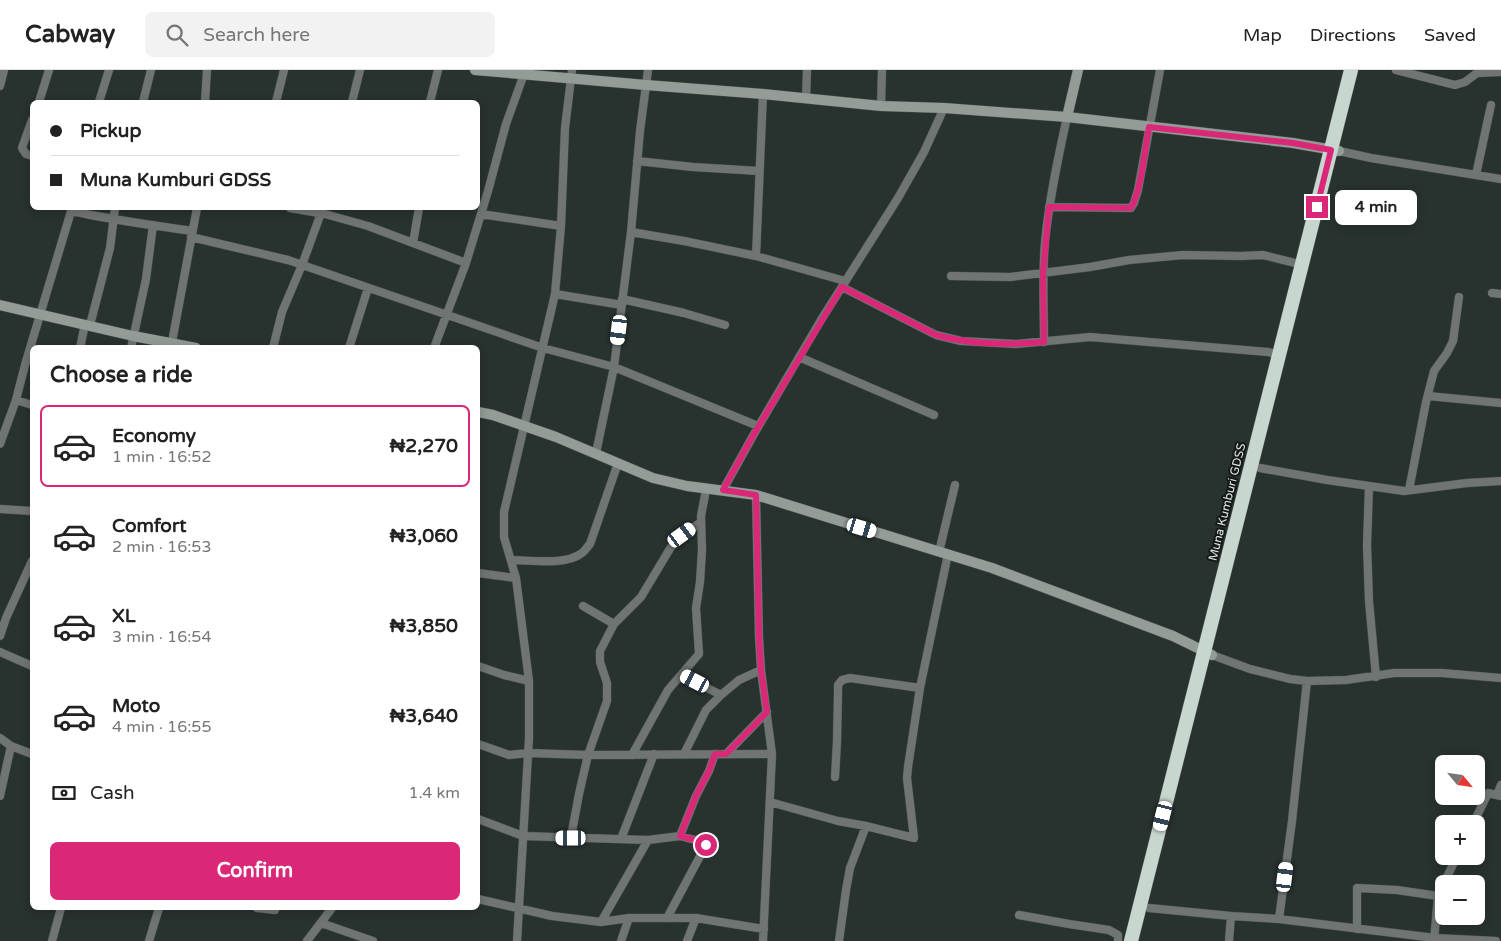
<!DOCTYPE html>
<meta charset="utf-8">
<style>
body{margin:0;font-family:"Varela Round",sans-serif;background:#f2f2f2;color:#222;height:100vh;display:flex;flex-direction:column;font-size:19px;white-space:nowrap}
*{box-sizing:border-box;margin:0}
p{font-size:16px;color:#767676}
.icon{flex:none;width:28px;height:28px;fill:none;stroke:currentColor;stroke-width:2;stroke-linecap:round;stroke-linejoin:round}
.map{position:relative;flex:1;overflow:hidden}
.details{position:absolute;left:30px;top:275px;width:450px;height:565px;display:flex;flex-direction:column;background:#fff;border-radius:8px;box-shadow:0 2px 12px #0003}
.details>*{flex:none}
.top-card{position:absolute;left:30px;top:30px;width:450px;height:110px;border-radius:8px;box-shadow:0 2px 12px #0003;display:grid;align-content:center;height:110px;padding:0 20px;background:#fff}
.needle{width:32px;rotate:119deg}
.fabs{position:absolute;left:1435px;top:685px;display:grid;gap:10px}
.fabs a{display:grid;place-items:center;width:50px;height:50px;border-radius:8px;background:#fff;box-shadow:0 2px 12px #0003;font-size:25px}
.end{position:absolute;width:22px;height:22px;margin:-11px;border:6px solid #db2777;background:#fff;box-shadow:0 0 0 2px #fff}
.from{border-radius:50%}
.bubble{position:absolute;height:35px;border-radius:8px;background:#fff;box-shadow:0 2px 12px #0003;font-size:16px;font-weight:700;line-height:35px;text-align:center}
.car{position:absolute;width:15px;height:30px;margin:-15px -8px;border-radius:6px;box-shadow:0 0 4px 1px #0007;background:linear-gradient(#fff 24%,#345 0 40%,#fff 0 76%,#345 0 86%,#fff 0)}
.top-card b{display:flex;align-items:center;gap:18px;height:48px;font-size:19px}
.top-card b+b{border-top:1px solid #e0e0e0}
.top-card i{width:12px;height:12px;background:#222}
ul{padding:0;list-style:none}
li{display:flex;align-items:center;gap:15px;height:82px;margin:0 10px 8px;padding:0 10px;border:2px solid transparent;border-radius:8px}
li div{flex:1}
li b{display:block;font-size:19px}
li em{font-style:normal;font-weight:700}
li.selected{border-color:#db2777}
li>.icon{width:45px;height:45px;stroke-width:1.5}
h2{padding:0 20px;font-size:22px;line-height:60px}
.pay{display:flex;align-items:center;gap:12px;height:55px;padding:0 20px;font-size:19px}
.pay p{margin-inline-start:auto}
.cta{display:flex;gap:10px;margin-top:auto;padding:10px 20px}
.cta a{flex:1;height:58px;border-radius:8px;background:#db2777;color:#fff;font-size:20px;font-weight:700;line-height:58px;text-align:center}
header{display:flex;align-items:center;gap:30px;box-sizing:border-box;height:70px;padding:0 25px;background:#fff;border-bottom:1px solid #e0e0e0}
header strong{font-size:24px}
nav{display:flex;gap:28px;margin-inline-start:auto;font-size:18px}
.search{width:350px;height:45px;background:#f2f2f2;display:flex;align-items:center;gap:12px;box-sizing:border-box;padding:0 18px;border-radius:8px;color:#767676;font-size:19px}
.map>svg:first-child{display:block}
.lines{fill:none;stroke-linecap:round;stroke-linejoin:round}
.street-casing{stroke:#464f4b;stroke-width:9}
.secondary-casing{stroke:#464f4b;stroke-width:11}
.highway-casing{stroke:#464f4b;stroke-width:15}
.street{stroke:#707573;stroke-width:8}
.secondary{stroke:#949c98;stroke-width:10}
.highway{stroke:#c8d6d0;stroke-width:14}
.route{stroke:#db2777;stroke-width:6}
.labels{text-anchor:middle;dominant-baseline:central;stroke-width:4;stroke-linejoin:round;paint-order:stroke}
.street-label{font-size:12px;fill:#e1e8e5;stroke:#141917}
</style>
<header>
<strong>Cabway</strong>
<div class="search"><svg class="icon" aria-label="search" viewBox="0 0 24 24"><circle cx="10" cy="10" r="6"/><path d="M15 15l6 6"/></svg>Search here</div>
<nav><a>Map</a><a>Directions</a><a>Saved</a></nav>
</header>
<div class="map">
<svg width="1501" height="871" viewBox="0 0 1501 871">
<rect width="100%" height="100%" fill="#28322e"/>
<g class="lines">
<!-- street casing -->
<g class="street-casing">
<path id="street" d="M1396 0 1455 15 1465 12 1477 3 1501 2
M0 16 4 0
M806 29 807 0
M39 32 49 0
M99 32 109 0
M143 32 151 0
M205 32 207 0
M276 32 284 0
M352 32 360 0
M430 32 438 0
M1491 35 1476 105 1501 109
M881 36 882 0
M32 50 22 78 26 84 32 86
M1339 81 1371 88 1476 105
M637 91 693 97 759 101
M1049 137 1131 138 1134 133 1138 120 1160 0
M290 138 325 144 368 156 466 193
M72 141C111 150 152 155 192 161
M481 144 561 156
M631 162 684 171 756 186 845 211
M191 167 288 190 543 278 614 297 758 356
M413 173 419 138
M756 186 763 24
M951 206 1010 207 1090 197 1129 190 1183 185 1241 186 1263 185 1303 195
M842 217 936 265 961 271 1016 274 1090 267 1268 282 1280 285
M1492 223 1501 224
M555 224 622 235
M622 229 684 243 725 255
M90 255 110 178 115 138
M172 272 197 138
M1044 272C1044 238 1042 205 1045 172 1049 130 1058 88 1067 47
M80 278 85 254
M131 278 146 209 153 155
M273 278 282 242 302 195 321 143
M349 278 368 218
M434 278 466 193 488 121 506 54 524 4
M799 287 934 345
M1428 326 1501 333
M16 330 32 335
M0 374 16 330 25 295 72 138
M596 383 614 297 631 162 640 61 648 0
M1260 398 1327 410 1404 421 1467 413 1501 411
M1369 416 1367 475 1369 531 1376 607
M723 420 754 364 821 250 898 128 924 82 944 38
M1409 420 1426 332 1434 301 1447 283 1453 271 1459 227
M756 425 759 567 761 600 772 684 763 871
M0 439 32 441
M939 482 955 415
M511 490C531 490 565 496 582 483 585 481 587 477 590 474L618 393
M478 503 516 508
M583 536 614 554
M0 566 6 548 32 491
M0 582 32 596
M1212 585 1250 599 1290 609 1307 611 1346 610 1394 603H1442L1501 608
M478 596 504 605 529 611
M682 605 721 625
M0 668 11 676 32 684
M478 674 509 685 528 683 588 685 772 684
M684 684 706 640 721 625 739 610 761 600
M726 684 767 642
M632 685 668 620 699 584 696 538 700 512 702 480 701 446 706 420
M835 707 837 672 838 622V615L842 610 850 608 920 618
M1497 725 1501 715
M0 726 11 676
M770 732 838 751 866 756 914 768 907 708 908 697 920 618 948 484
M478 749 523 766 648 770 680 766 695 770 706 775 667 848
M1473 754 1488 723 1501 726
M680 766 696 726 709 701 715 684
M571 767 579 724 588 685 607 631V613L600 592V581L614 554 641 527 671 477 683 465 701 452
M621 769 654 684
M478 829 552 846 601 852 629 848H696L764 859
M257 838 275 840
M1149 838 1231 846 1279 849 1435 868 1496 871
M1019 845 1069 854 1109 860 1118 865V871
M1279 849 1292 751 1307 611
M601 852 648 770
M321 853 373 871
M1357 859V818L1397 820 1438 826
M52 871 61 838
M149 871 159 838
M307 871 332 838
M517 871 529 668V611L516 508 504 467V442L555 224 561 156 565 58 572 0
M621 871 629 848
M687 871 696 848
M839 871 846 820 850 798 866 756
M1229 871 1231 846
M1434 871 1438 826 1457 786"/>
</g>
<!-- secondary casing -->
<g class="secondary-casing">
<path id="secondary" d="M475 0 646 15 763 24 881 36 944 38 1067 47 1293 73 1339 81
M1067 47 1078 0
M0 235 133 266 196 278
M478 342 493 345 556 367 653 408 687 416 756 425 992 498 1173 566 1212 585"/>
</g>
<!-- highway casing -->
<g class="highway-casing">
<path id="highway" d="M1131 871 1351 0"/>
</g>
<!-- street -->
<use href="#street" class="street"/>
<!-- secondary -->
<use href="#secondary" class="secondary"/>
<!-- highway -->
<use href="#highway" class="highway"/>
</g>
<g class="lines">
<!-- route -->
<path class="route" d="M706 775 695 770 680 766 696 726 709 701 715 684H726L767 642 761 600 759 567 756 425 723 420 754 364 842 217 936 265C971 275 1009 275 1044 272L1043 203 1049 137 1131 138C1141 122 1145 78 1149 57L1293 73 1331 80 1317 137"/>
</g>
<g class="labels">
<!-- street labels -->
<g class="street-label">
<text transform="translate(1227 432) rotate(-76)">Muna Kumburi GDSS</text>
</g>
</g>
</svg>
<div class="fabs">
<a><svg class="needle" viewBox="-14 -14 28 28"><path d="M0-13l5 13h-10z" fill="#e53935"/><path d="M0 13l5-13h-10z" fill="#767676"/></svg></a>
<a>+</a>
<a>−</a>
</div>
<i class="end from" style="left:706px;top:775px"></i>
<i class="end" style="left:1317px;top:137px"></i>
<div class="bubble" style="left:1335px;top:120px;width:82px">4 min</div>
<i class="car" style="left:619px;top:260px;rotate:187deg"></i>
<i class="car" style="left:862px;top:458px;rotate:107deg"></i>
<i class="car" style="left:682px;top:465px;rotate:54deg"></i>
<i class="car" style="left:695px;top:611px;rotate:297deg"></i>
<i class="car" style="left:1163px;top:746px;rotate:194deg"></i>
<i class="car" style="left:571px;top:768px;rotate:270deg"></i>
<i class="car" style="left:1285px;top:807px;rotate:7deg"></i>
<div class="top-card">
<b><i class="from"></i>Pickup</b>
<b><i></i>Muna Kumburi GDSS</b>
</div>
<section class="details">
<h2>Choose a ride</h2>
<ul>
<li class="selected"><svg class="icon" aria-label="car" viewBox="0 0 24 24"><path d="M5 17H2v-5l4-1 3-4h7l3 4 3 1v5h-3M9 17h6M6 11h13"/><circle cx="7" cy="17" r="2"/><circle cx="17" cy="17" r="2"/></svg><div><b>Economy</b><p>1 min · 16:52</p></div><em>₦2,270</em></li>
<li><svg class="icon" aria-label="car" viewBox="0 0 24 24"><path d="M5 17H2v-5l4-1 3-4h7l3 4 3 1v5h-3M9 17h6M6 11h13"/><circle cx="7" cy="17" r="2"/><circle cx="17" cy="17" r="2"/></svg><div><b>Comfort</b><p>2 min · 16:53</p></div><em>₦3,060</em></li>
<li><svg class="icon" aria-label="car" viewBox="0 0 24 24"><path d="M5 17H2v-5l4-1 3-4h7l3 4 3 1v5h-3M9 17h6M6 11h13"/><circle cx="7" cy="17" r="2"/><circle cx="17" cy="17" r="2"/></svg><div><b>XL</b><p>3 min · 16:54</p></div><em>₦3,850</em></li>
<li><svg class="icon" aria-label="car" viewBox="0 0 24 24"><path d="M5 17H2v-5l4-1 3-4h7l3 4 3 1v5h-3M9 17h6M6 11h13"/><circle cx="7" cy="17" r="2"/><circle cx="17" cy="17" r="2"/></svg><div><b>Moto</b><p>4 min · 16:55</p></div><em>₦3,640</em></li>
</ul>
<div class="pay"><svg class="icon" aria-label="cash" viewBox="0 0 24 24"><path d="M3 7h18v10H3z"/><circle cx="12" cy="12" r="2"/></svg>Cash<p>1.4 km</p></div>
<div class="cta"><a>Confirm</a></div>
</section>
</div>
